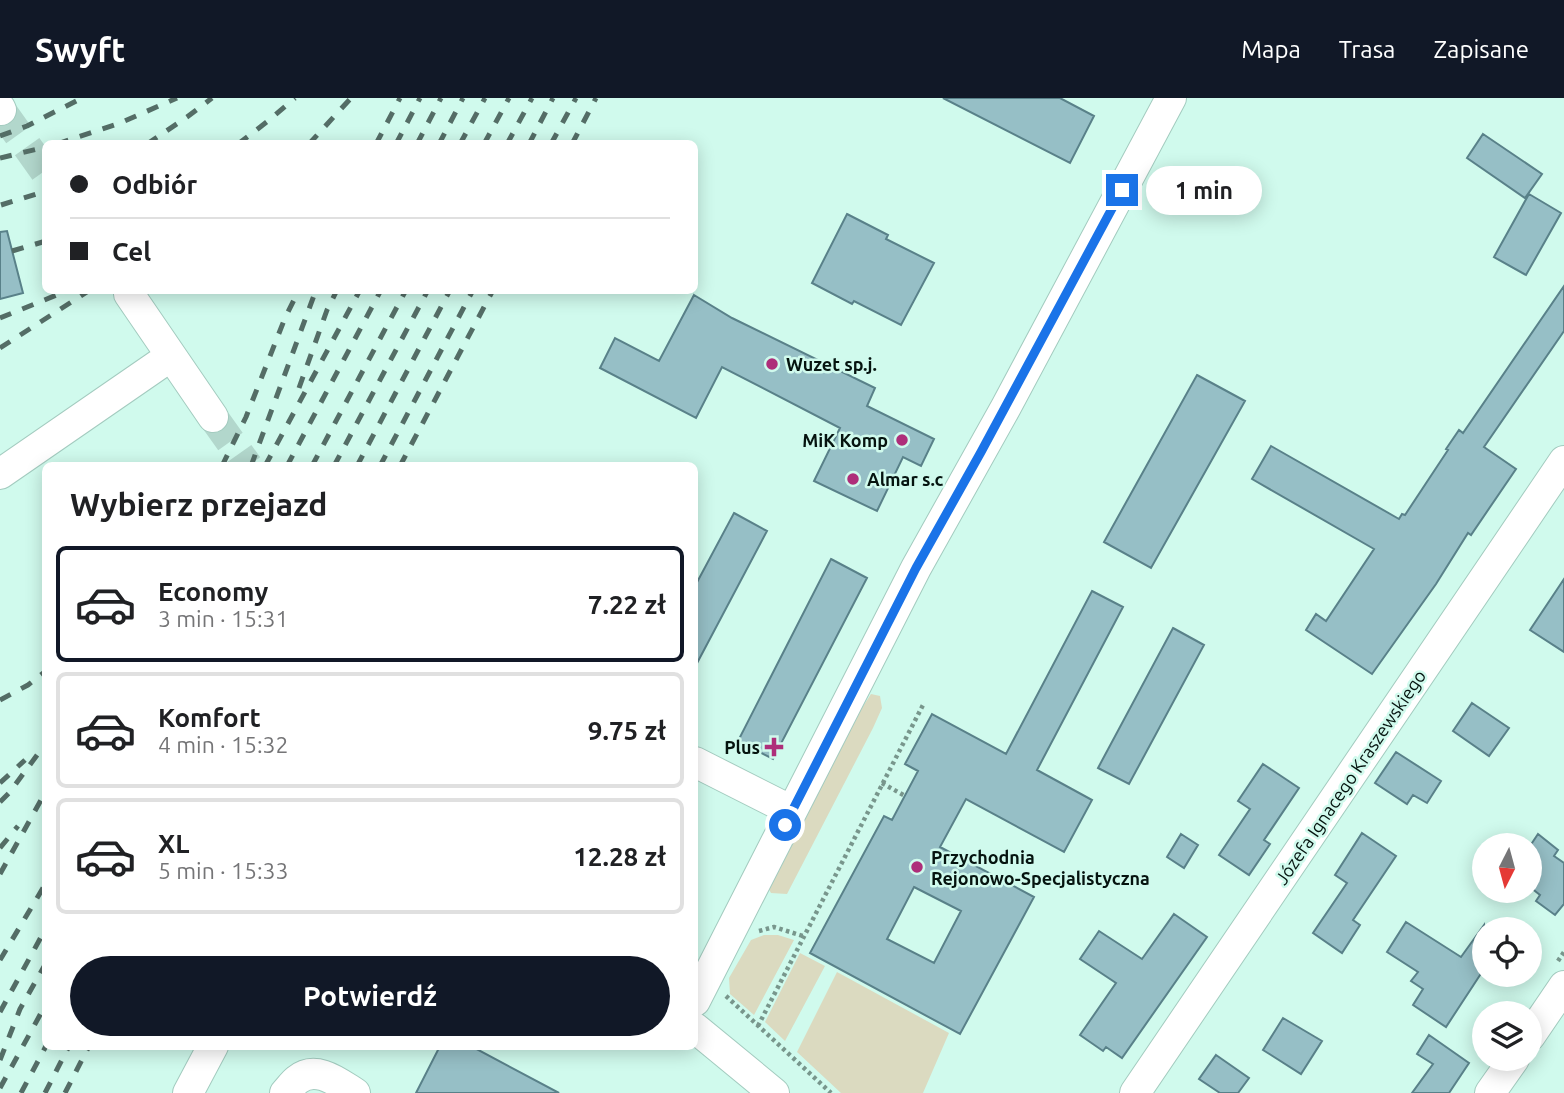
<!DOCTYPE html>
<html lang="pl">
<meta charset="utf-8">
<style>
body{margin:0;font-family:Ubuntu,sans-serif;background:#f6f6f6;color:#202124;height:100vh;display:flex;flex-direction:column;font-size:26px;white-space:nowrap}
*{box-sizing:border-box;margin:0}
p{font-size:23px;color:#757577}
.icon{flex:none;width:38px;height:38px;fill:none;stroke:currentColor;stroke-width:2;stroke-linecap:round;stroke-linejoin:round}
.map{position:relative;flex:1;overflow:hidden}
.side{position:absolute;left:42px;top:364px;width:656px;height:588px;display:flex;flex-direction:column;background:#fff;border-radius:10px;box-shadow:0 4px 18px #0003}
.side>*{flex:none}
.top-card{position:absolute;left:42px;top:42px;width:656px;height:154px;border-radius:10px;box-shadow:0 4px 18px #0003;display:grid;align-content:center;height:154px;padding:0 28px;background:#fff}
.needle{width:46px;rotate:186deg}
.fabs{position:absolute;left:1472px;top:735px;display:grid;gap:14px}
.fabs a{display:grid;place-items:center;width:70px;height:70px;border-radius:50%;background:#fff;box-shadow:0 4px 18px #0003;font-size:35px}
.end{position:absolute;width:32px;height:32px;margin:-16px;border:9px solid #1a73e8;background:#fff;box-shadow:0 0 0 4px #fff}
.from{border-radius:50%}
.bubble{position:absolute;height:49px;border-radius:24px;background:#fff;box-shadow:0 4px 18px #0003;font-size:23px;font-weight:700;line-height:49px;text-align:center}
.top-card b{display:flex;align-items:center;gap:24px;height:66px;font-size:26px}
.top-card b+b{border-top:2px solid #e0e0e0}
.top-card i{width:18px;height:18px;background:#202124}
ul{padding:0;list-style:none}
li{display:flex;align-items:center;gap:21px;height:116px;margin:0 14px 10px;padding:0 14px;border:4px solid #e0e0e0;border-radius:10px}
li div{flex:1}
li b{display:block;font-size:26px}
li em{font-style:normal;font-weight:700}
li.selected{border-color:#111827}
li>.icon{width:63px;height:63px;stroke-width:1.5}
h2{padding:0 28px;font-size:32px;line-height:84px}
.primary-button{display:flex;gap:14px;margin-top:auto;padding:14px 28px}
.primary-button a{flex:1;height:80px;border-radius:42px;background:#111827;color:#fff;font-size:28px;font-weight:700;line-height:80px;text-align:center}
header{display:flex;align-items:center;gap:42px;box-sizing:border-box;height:98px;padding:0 35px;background:#111827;color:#fff}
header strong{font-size:33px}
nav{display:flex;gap:38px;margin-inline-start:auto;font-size:24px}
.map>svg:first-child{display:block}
.green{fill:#dbdac0}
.building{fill:#96bfc6;stroke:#598189;stroke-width:2;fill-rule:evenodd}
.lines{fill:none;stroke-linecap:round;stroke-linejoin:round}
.minor-tunnel{stroke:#b2d7cc;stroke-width:30;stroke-dasharray:30 15;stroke-linecap:butt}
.minor-casing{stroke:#a3cbbf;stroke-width:32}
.path{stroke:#78968c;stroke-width:4.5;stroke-dasharray:3.5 3.5;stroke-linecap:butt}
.minor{stroke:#fff;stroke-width:30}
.rail{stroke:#546d66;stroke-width:5;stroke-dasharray:12 12;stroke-linecap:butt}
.route{stroke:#1a73e8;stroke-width:9}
.poi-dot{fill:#ae2e7a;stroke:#d0faed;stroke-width:2.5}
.labels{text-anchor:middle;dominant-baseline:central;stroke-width:5;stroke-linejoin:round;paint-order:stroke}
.poi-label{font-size:18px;font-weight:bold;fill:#05130f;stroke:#d0faed;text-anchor:start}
.street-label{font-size:18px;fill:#05130f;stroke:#d0faed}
</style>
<header>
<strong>Swyft</strong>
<nav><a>Mapa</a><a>Trasa</a><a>Zapisane</a></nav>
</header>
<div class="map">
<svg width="1564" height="995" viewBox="0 0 1564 995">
<rect width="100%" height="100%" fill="#d0faed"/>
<!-- green -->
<path class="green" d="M871 596 880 598 882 610 873 630 787 796 771 795 767 788 856 619Z
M764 837H778L794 842 754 917 730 896 729 880 751 842Z
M800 855 825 868 785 943 765 924Z
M837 874 949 935 923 995H841L797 954Z"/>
<!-- building -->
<path class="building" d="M943 0H1060L1094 18 1070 65Z
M1483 36 1542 76 1525 100 1467 60Z
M1529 96 1561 115 1526 177 1494 159Z
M847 116 888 137 886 141 934 165 901 227 854 203 852 206 812 185Z
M7 133 23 195 0 201V134Z
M1564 188V233L1484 349 1516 371 1471 437 1468 435 1436 486 1372 576 1306 532 1316 516 1326 523 1374 451 1252 381 1271 348 1399 421 1402 416 1405 417 1448 352 1446 351 1459 332 1463 335Z
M694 197 732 220 875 290 867 308 934 341 921 368 903 359 877 413 814 383 840 330 722 269 696 320 600 270 615 240 659 263Z
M1197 277 1245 303 1151 470 1104 444Z
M734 415 767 433 695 569V488Z
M831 461 867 480 773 661 738 643Z
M1564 481V554L1530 532Z
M1092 493 1123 509 1037 672 1092 702 1064 754 966 701 940 749 1034 799 960 936 810 855 884 718 892 722 918 673 905 666 932 616 1006 656ZM914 789 961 813 934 865 887 841Z
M1173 530 1204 547 1129 686 1098 670Z
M1472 605 1509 630 1489 658 1453 633Z
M1396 654 1441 683 1427 705 1413 697 1407 706 1375 685Z
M1263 666 1299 690 1264 742 1270 746 1249 777 1219 757 1250 711 1238 703Z
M1362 735 1396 758 1353 822 1360 827 1342 855 1313 835 1347 785 1335 777Z
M1181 736 1198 747 1184 770 1167 759Z
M1538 736 1558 752 1554 758 1564 765V806L1555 817 1536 803 1540 797 1530 789V785L1540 771 1530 764V748Z
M1174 816 1207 839 1122 960 1106 949 1103 953 1080 937 1116 885 1080 861 1099 833 1142 861Z
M1406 824 1461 859 1484 827V871L1446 929 1413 907 1423 891 1411 883 1418 874 1387 854Z
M1283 920 1322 943 1301 976 1263 952Z
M1429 937 1469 965 1449 995H1412L1433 966 1417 956Z
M440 948H471L559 995H416Z
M1216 957 1249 980 1238 995H1220L1199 981Z"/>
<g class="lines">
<!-- minor-tunnel -->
<path class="minor-tunnel" d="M1 12 46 75
M213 319 248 368"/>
<!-- minor casing -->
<g class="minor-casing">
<path id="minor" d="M0 10 1 12
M129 196 213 319
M0 376 171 258
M695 664 792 713
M695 903 916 470 1006 309 1171 0
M695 930 774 995
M1530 938 1564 888
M188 995 213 948
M285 995C289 991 293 985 297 982 316 966 339 985 355 995
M1135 995 1564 363
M1490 995 1514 961"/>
</g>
<!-- path -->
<path class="path" d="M882 685 905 698
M759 833 774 829 803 838
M1558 863 1564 854
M726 898 831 995
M758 928 923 607"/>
<!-- minor -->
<use href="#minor" class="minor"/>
<!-- rail -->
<path class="rail" d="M0 38 27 28 82 0
M57 46 120 25 177 0
M147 46 187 19 212 0
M238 46 268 23 295 0
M309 46 351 0
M376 46 400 0
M396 46 420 0
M417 46 441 0
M439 46 463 0
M460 46 485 0
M484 46 509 0
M507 46 532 0
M529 46 553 0
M551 46 576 0
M572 46 596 0
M0 60 46 49
M1 107 46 93
M12 153 46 143
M0 220 69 192
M0 250 90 192
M299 290 327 212 337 192
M222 368 246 319 285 220 299 192
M251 368 316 192
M265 368 360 192
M287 368 381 192
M312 368 406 192
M334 368 428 192
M357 368 450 192
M380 368 473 192
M400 368 493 192
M0 602 28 587 46 573
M0 685 25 662
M0 704 9 695 46 645
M0 750 18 728
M0 776 46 693
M0 862 46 785
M0 914 46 830
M0 962 20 911 46 865
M0 990 46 906
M21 995 46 948
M45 995 69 948
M65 995 89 948"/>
</g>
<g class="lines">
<!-- route -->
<path class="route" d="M785 727 916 470 981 354 1122 92"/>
</g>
<!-- markers -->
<g class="poi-dot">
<circle cx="772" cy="266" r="7"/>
<circle cx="902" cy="342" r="7"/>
<circle cx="853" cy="381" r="7"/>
<path d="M770.5 638.5h7v7h7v7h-7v7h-7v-7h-7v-7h7z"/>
<circle cx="917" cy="769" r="7"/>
</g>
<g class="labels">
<!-- poi labels -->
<g class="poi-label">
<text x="786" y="266">Wuzet sp.j.</text>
<text x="888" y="342" text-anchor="end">MiK Komp</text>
<text x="867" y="381">Almar s.c</text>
<text x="760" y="649" text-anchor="end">Plus</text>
<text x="931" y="759">Przychodnia<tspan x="931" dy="21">Rejonowo-Specjalistyczna</tspan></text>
</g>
<!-- street labels -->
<g class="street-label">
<text transform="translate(1350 679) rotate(-56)">Józefa Ignacego Kraszewskiego</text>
</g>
</g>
</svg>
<div class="fabs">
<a><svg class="needle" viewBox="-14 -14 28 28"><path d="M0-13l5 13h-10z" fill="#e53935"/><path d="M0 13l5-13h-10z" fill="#757577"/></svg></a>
<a><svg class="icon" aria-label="locate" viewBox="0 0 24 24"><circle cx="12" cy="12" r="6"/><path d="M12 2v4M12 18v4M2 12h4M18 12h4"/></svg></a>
<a><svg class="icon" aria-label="layers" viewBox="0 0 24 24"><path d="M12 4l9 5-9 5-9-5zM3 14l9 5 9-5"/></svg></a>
</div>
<i class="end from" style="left:785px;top:727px"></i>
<i class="end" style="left:1122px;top:92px"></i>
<div class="bubble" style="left:1146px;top:68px;width:116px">1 min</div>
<div class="top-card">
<b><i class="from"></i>Odbiór</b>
<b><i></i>Cel</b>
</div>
<section class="side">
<h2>Wybierz przejazd</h2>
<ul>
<li class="selected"><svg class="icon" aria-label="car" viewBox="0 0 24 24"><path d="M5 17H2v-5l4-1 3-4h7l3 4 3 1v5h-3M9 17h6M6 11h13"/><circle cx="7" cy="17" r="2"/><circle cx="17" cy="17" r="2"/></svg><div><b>Economy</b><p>3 min · 15:31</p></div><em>7.22 zł</em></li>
<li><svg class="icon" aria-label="car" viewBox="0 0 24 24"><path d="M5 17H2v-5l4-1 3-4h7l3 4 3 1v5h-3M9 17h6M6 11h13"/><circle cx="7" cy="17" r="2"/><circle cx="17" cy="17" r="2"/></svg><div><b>Komfort</b><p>4 min · 15:32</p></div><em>9.75 zł</em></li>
<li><svg class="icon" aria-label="car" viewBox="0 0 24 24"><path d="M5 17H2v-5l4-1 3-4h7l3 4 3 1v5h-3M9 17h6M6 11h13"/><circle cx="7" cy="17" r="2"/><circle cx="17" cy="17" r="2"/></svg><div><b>XL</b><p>5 min · 15:33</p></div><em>12.28 zł</em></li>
</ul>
<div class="primary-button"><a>Potwierdź</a></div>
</section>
</div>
